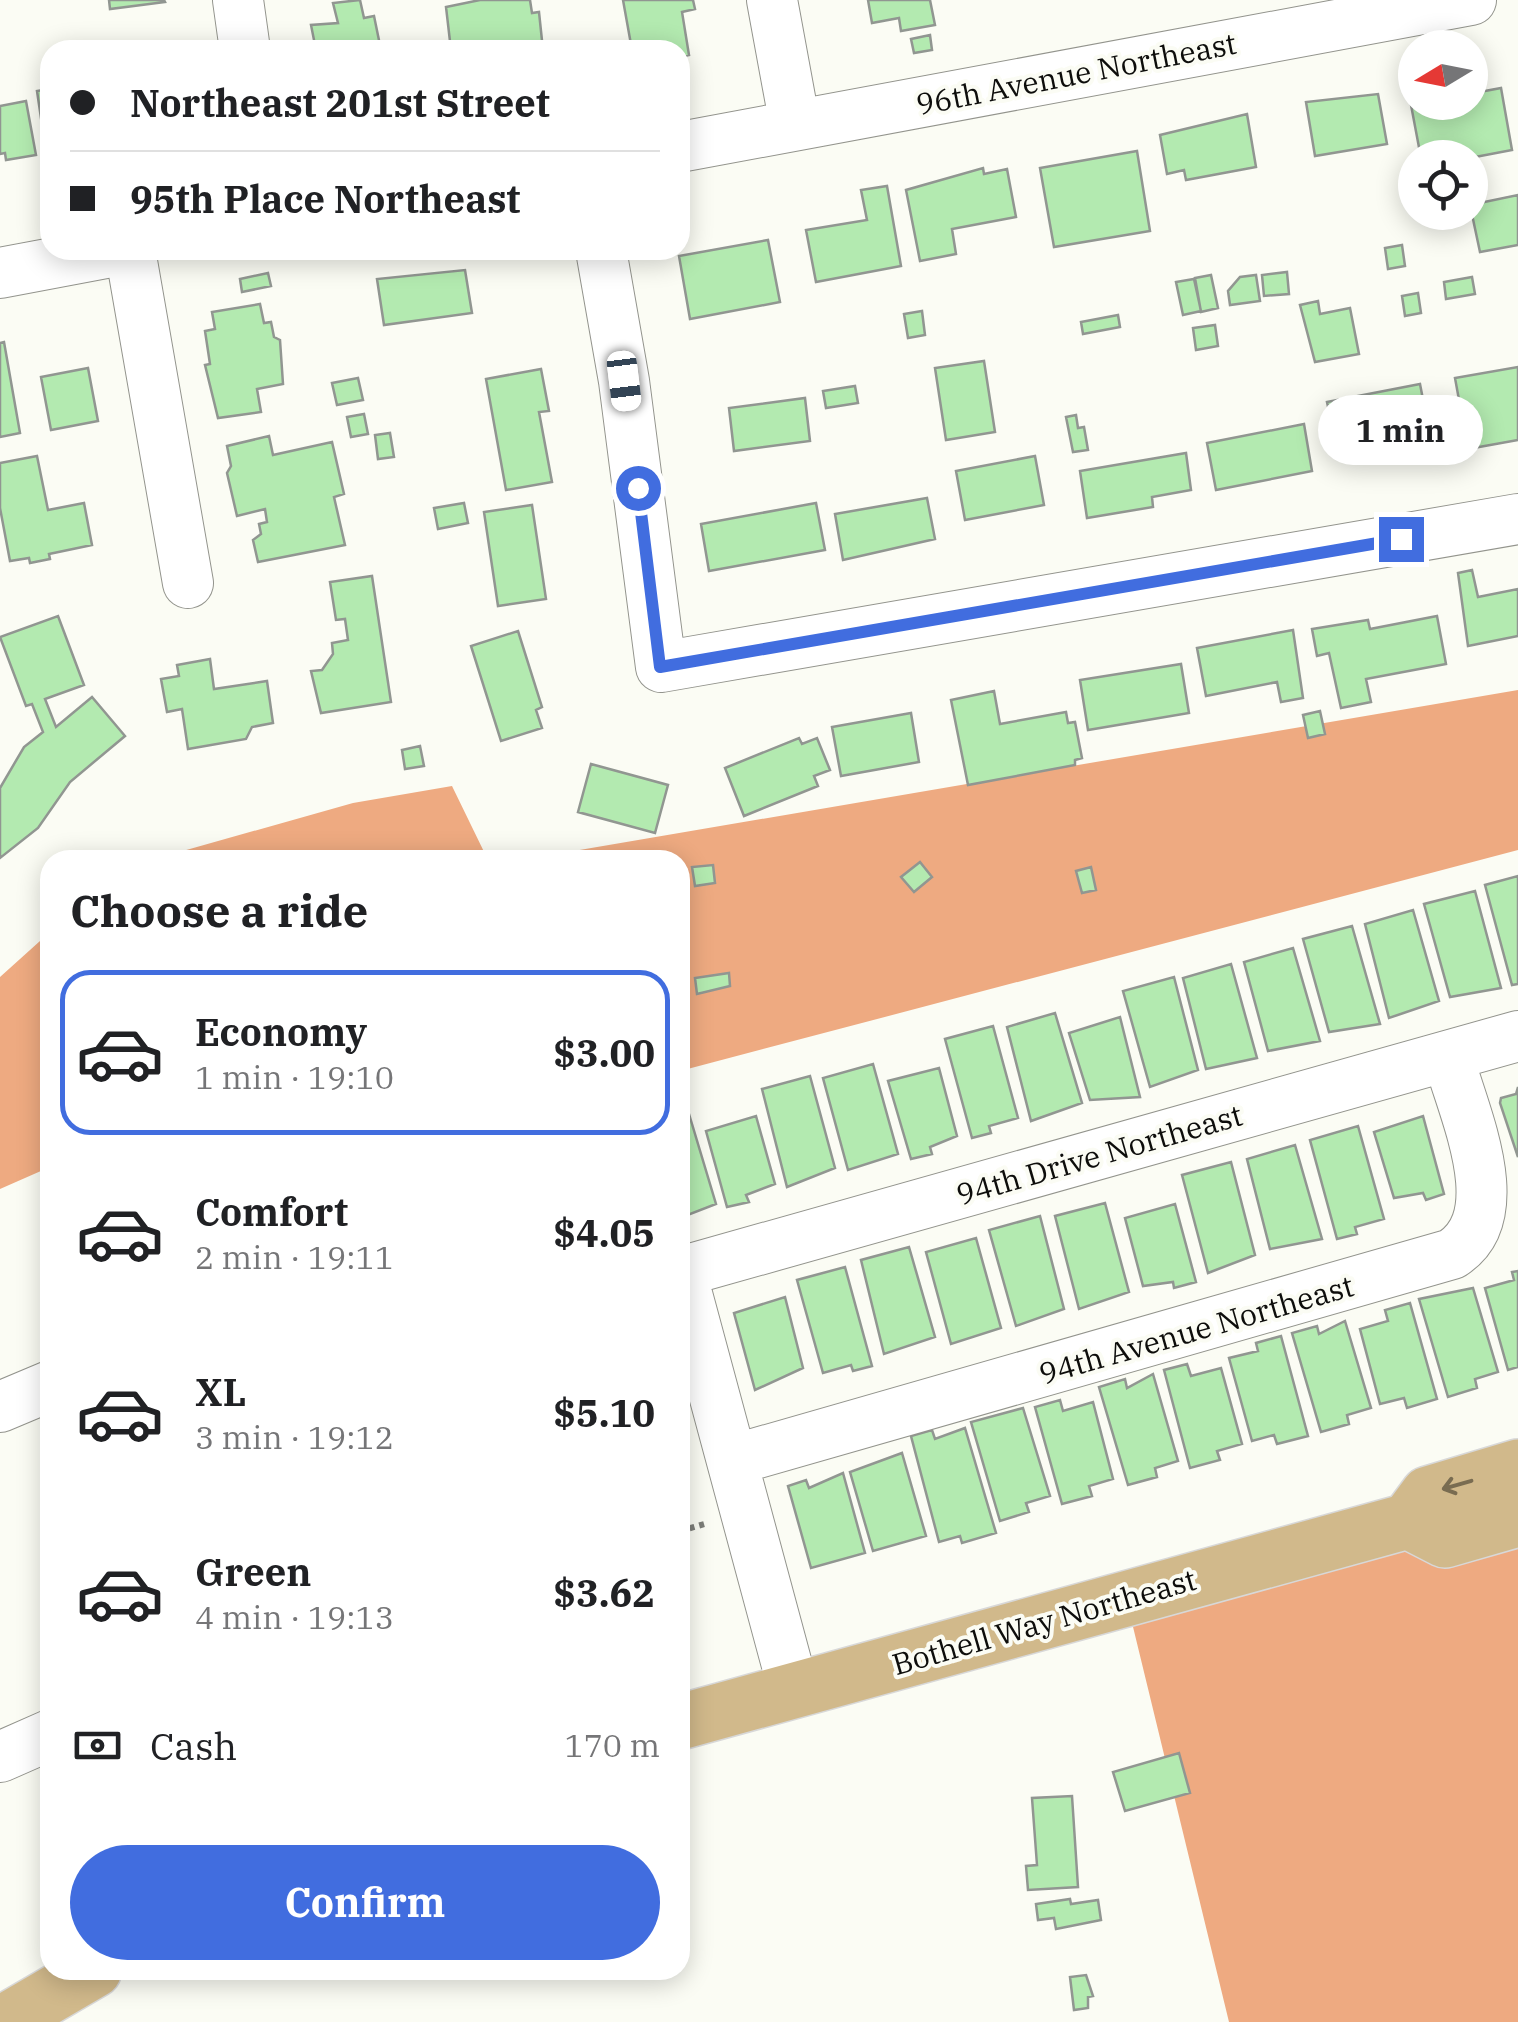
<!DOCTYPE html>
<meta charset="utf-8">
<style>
body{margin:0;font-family:"IBM Plex Serif",serif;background:#f2f2f2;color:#202124;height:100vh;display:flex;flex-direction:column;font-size:38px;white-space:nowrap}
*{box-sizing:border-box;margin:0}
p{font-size:32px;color:#757577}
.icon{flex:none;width:55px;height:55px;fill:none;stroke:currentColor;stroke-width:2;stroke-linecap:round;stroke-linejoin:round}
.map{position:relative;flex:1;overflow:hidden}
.panel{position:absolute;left:40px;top:850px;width:650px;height:1130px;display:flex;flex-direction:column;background:#fff;border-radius:30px;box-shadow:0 5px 25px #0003}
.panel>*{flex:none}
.top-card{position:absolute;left:40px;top:40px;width:650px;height:220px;border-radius:30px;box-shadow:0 5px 25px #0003;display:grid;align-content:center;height:220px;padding:0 30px;background:#fff}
.needle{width:65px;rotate:260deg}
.tools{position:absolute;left:1398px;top:30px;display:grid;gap:20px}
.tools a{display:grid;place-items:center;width:90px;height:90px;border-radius:50%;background:#fff;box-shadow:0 5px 25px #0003;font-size:50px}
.end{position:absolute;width:45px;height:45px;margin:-22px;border:12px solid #416ddf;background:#fff;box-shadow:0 0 0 5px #fff}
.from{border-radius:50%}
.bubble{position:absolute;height:70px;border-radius:35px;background:#fff;box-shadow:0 5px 25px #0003;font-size:32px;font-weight:800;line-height:70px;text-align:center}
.car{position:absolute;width:30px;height:60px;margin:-30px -15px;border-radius:12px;box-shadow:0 0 8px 2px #0007;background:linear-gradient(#fff 24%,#345 0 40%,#fff 0 76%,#345 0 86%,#fff 0)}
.top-card b{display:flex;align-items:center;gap:35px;height:95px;font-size:38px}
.top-card b+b{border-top:2px solid #e0e0e0}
.top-card i{width:25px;height:25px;background:#202124}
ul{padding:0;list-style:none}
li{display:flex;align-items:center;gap:30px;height:165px;margin:0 20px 15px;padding:0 10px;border:5px solid transparent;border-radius:30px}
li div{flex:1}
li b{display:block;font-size:38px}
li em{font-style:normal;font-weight:800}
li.current{border-color:#416ddf}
li>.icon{width:90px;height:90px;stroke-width:1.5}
h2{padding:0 30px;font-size:45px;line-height:120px}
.pay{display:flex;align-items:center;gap:25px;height:110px;padding:0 30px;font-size:38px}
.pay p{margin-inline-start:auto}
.button{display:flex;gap:20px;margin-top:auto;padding:20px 30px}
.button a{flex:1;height:115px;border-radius:60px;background:#416ddf;color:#fff;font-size:40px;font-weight:800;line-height:115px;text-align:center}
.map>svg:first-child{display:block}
.forest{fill:#eeaa81}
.building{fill:#b3eab0;stroke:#919691;stroke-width:2.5}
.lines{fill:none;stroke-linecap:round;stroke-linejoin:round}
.minor-casing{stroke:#93948d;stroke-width:52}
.major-casing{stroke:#d8d8d8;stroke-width:58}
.path{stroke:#7d7e79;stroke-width:6;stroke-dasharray:5 5;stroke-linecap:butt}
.minor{stroke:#fff;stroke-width:50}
.major{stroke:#d1b98b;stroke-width:55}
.oneway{stroke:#796c51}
.route{stroke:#416ddf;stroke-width:12}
.labels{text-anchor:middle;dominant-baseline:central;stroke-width:8;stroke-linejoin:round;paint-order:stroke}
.street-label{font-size:30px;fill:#0d0d0b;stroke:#fbfcf4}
</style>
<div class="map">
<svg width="1518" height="2022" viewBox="0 0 1518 2022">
<rect width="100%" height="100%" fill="#fbfcf4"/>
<!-- forest -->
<path class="forest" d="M1518 690V850L680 1071V860H521Z
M452 786 488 860H151L353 803Z
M50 932V1167L0 1189V977Z
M1518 1496V2022H1229L1126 1598Z"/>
<!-- building -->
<path class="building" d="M109 0H164L165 2 110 9Z
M360 0 364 18 374 16 381 50H316L311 25 338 23 333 3Z
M480 0H530L532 13 539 12 543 50H451L446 7Z
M623 0H693L695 9 682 12 689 55 680 57V50H632Z
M868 0H930L935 25 901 31 899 18 872 23Z
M930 35 932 50 914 53 911 39Z
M1470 84 1474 93 1501 88 1512 150 1470 158H1421L1411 105 1470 102Z
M49 89 50 123 42 125 37 91Z
M1378 94 1387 144 1315 156 1306 102Z
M26 101 36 155 6 160 5 153 0 154V106Z
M1247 114 1256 167 1186 180 1184 170 1167 174 1160 135Z
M1137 151 1150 231 1054 247 1040 168Z
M983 168 984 174 1007 169 1016 217 952 229 956 254 920 261 906 190Z
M887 186 901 266 816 282 806 230 867 220 861 190Z
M1518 195V245L1480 252 1470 205Z
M768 240 780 302 690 319 679 256Z
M1402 245 1405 266 1388 269 1385 248Z
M465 270 472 313 384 325 377 279Z
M1287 272 1289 294 1264 296 1262 275Z
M268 273 271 286 242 292 240 279Z
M1211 275 1218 308 1201 312 1195 278Z
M1256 275 1260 301 1230 305 1228 291 1240 277Z
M1472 277 1475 294 1446 299 1444 282Z
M1194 279 1201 311 1183 315 1176 282Z
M1418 293 1421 313 1405 316 1402 296Z
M1318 301 1320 314 1350 308 1359 354 1315 362 1300 305Z
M260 304 264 323 271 322 274 337 280 340 283 384 257 389 261 412 218 418 205 365 210 364 205 331 215 329 212 312Z
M922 311 925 335 908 338 904 314Z
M1118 315 1120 327 1083 334 1081 322Z
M1215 325 1218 346 1196 350 1193 328Z
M4 342 20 433 0 437V343Z
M984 361 995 432 946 440 935 368Z
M1518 367V440L1468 449 1455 378Z
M88 368 98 421 51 430 41 377Z
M541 369 549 411 539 412 552 482 506 490 486 379Z
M358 378 363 400 337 405 332 383Z
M1420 384 1432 446 1391 454 1388 438 1337 448 1327 402Z
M855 386 858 403 826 408 823 391Z
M805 398 810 441 734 451 729 408Z
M364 414 368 434 351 437 347 417Z
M1076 415 1078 428 1084 427 1088 450 1073 452 1066 417Z
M1304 424 1312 471 1216 490 1207 443Z
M390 433 394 457 378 459 375 435Z
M269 436 273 455 332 442 344 494 334 497 345 545 258 562 253 540 261 534 259 524 267 522 265 509 237 516 227 473 231 466 227 446Z
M1186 453 1191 490 1152 497 1153 507 1087 518 1080 471Z
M37 456 48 510 84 503 92 545 49 554 50 559 30 563 29 558 10 561 0 508V463Z
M1035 456 1044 505 965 520 956 471Z
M927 498 935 539 843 560 835 514Z
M464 503 468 523 438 529 434 508Z
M816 503 825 550 709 571 701 524Z
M532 505 546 599 498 606 484 512Z
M1472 570 1478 597 1518 589V636L1468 646 1458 573Z
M372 576 391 702 321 713 311 671 322 670 333 654 332 643 348 640 345 619 336 620 330 582Z
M58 616 84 685 45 699 56 727 92 697 125 736 70 782 38 828 0 858V788L24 747 43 732 32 704 26 706 0 637Z
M1437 616 1446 664 1366 679 1371 702 1341 708 1329 653 1317 656 1312 629 1368 620 1370 629Z
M1293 630 1303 698 1281 702 1277 682 1206 696 1197 648Z
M518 631 542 707 536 710 542 728 501 741 471 646Z
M210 659 214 689 267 681 273 723 252 727 246 739 188 749 182 709 167 712 161 679 179 676 177 665Z
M1181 664 1189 713 1088 730 1080 680Z
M994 691 1000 724 1066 712 1068 723 1075 722 1082 758 1075 760V765L968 785 951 700Z
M1320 711 1325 734 1308 738 1303 715Z
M911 713 919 762 841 776 832 727Z
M799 738 802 744 817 738 830 770 814 776 818 786 744 816 725 768Z
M420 746 424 766 405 769 402 750Z
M591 764 668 785 655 833 578 812Z
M920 862 932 877 914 892 901 877Z
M713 865 715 883 695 886 692 867Z
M1091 867 1096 890 1082 893 1076 871Z
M1518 876V984L1512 985 1485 885Z
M1475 891 1501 988 1450 997 1424 904Z
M1413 910 1439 1001 1389 1018 1365 924Z
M1352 926 1380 1024 1329 1032 1303 939Z
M1293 948 1320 1041 1268 1051 1244 962Z
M1231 964 1257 1058 1206 1069 1183 978Z
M729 973 730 986 697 994 695 978Z
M1174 977 1198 1070 1150 1087 1123 991Z
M1055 1013 1082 1103 1031 1121 1007 1027Z
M1120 1017 1140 1097 1090 1100 1069 1033Z
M993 1026 1018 1118 989 1126 991 1133 972 1138 945 1039Z
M873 1064 898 1154 848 1170 823 1078Z
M939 1068 957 1136 930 1147 932 1154 911 1159 888 1081Z
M810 1076 835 1168 787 1187 762 1089Z
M1518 1087V1157L1500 1103 1501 1098 1516 1094Z
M689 1114 716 1204 680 1218V1117Z
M756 1116 775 1184 746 1195 749 1202 727 1207 706 1131Z
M1423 1116 1444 1194 1426 1200 1423 1193 1394 1198 1374 1132Z
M1358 1126 1384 1219 1355 1227 1357 1234 1337 1239 1310 1140Z
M1295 1145 1322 1239 1270 1249 1247 1159Z
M1231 1162 1255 1255 1208 1273 1182 1175Z
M1105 1203 1129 1292 1079 1309 1055 1216Z
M1175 1204 1196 1282 1174 1288 1173 1282 1143 1286 1125 1218Z
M1040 1216 1064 1309 1016 1326 989 1230Z
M976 1238 1001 1328 951 1344 926 1252Z
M909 1247 935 1337 884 1354 861 1260Z
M845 1267 872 1366 853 1371 851 1365 823 1373 797 1280Z
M1518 1271V1367L1508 1370 1485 1288 1514 1280 1512 1272Z
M1473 1288 1498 1372 1475 1379 1477 1388 1448 1397 1419 1299Z
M785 1297 803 1368 755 1390 734 1313Z
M1410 1303 1437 1399 1407 1408 1404 1398 1380 1404 1360 1329 1388 1321 1385 1310Z
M1345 1321 1371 1408 1347 1415 1349 1424 1321 1432 1292 1333 1317 1326 1319 1334Z
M1281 1336 1308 1436 1277 1444 1274 1435 1252 1441 1229 1358 1258 1351 1256 1343Z
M1187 1364 1191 1376 1221 1368 1242 1444 1217 1451 1220 1460 1190 1468 1164 1370Z
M1153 1374 1178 1461 1155 1468 1157 1477 1128 1485 1099 1387 1125 1379 1127 1388Z
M1060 1400 1063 1411 1093 1402 1113 1479 1089 1486 1092 1496 1062 1504 1035 1407Z
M1023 1408 1050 1496 1026 1503 1029 1512 1000 1521 971 1422Z
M965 1428 996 1533 962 1543 960 1536 939 1542 911 1436 932 1430 935 1439Z
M902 1453 926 1536 873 1551 850 1472Z
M843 1473 865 1553 811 1568 788 1486 806 1480 809 1488Z
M1179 1753 1190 1793 1125 1811 1113 1772Z
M1072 1796 1078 1887 1028 1890 1026 1866 1037 1865 1032 1798Z
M1070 1899 1071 1904 1098 1900 1101 1920 1056 1929 1054 1918 1038 1920 1036 1904Z
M1086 1975 1093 1996 1088 1997V2008L1074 2010 1070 1977Z"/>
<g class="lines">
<!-- minor casing -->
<g class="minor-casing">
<path id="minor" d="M238 0 245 50
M772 0 795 125
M680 147 1471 0
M130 250 188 583
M601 250 624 381 661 667 1518 519
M0 273 122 250
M680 1272 1518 1036
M681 1272 794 1691
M0 1407 50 1386
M733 1460 1452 1254C1513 1215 1463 1112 1448 1056
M0 1757 50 1735"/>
</g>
<!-- major casing -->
<g class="major-casing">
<path id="major" d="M1408 1521 1445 1540 1518 1519
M680 1722 1408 1521 1428 1494 1518 1467
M5 2022 94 1970"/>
</g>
<!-- path -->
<path class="path" d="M680 1531 708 1523"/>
<!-- minor -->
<use href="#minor" class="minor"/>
<!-- major -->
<use href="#major" class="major"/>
</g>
<!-- one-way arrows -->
<defs><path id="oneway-shaft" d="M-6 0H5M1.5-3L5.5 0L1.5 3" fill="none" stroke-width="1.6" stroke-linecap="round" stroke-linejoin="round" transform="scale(2.5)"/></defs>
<use class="oneway" href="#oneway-shaft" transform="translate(1457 1485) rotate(164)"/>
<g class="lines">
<!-- route -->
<path class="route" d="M638 488 660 667 1401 539"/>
</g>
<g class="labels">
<!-- street labels -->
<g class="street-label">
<text transform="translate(1076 73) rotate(-11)">96th Avenue Northeast</text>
<text transform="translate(1099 1154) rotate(-16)">94th Drive Northeast</text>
<text transform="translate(1196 1329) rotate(-16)">94th Avenue Northeast</text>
<text transform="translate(1044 1621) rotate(-16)">Bothell Way Northeast</text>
</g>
</g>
</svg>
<div class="tools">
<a><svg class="needle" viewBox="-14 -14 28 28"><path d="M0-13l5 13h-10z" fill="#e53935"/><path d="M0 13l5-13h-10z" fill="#757577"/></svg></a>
<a><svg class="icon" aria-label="locate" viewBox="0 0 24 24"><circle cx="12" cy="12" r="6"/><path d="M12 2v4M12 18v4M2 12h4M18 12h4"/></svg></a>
</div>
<i class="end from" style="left:638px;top:488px"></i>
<i class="end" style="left:1401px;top:539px"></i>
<div class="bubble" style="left:1318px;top:395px;width:165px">1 min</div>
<i class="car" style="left:624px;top:381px;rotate:173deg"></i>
<div class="top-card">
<b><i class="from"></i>Northeast 201st Street</b>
<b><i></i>95th Place Northeast</b>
</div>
<section class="panel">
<h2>Choose a ride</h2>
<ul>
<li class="current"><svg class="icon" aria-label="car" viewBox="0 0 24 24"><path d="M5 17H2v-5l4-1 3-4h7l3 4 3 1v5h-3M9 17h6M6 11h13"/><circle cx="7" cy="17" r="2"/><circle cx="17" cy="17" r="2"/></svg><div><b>Economy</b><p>1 min · 19:10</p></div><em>$3.00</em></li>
<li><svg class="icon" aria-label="car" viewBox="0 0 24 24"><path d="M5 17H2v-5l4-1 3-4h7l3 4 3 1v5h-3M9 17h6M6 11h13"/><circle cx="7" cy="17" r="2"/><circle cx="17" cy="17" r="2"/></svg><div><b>Comfort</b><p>2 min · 19:11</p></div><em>$4.05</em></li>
<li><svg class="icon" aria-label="car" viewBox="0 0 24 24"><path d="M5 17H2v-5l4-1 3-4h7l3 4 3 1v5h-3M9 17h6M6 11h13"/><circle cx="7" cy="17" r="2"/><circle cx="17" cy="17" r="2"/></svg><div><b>XL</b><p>3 min · 19:12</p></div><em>$5.10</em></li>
<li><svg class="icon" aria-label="car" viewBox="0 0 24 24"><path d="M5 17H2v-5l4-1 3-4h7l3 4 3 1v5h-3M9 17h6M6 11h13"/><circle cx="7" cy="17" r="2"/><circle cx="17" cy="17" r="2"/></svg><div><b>Green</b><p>4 min · 19:13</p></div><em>$3.62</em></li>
</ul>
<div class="pay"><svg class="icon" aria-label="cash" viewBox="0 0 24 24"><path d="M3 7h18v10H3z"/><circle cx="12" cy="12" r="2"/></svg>Cash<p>170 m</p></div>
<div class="button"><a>Confirm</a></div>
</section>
</div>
